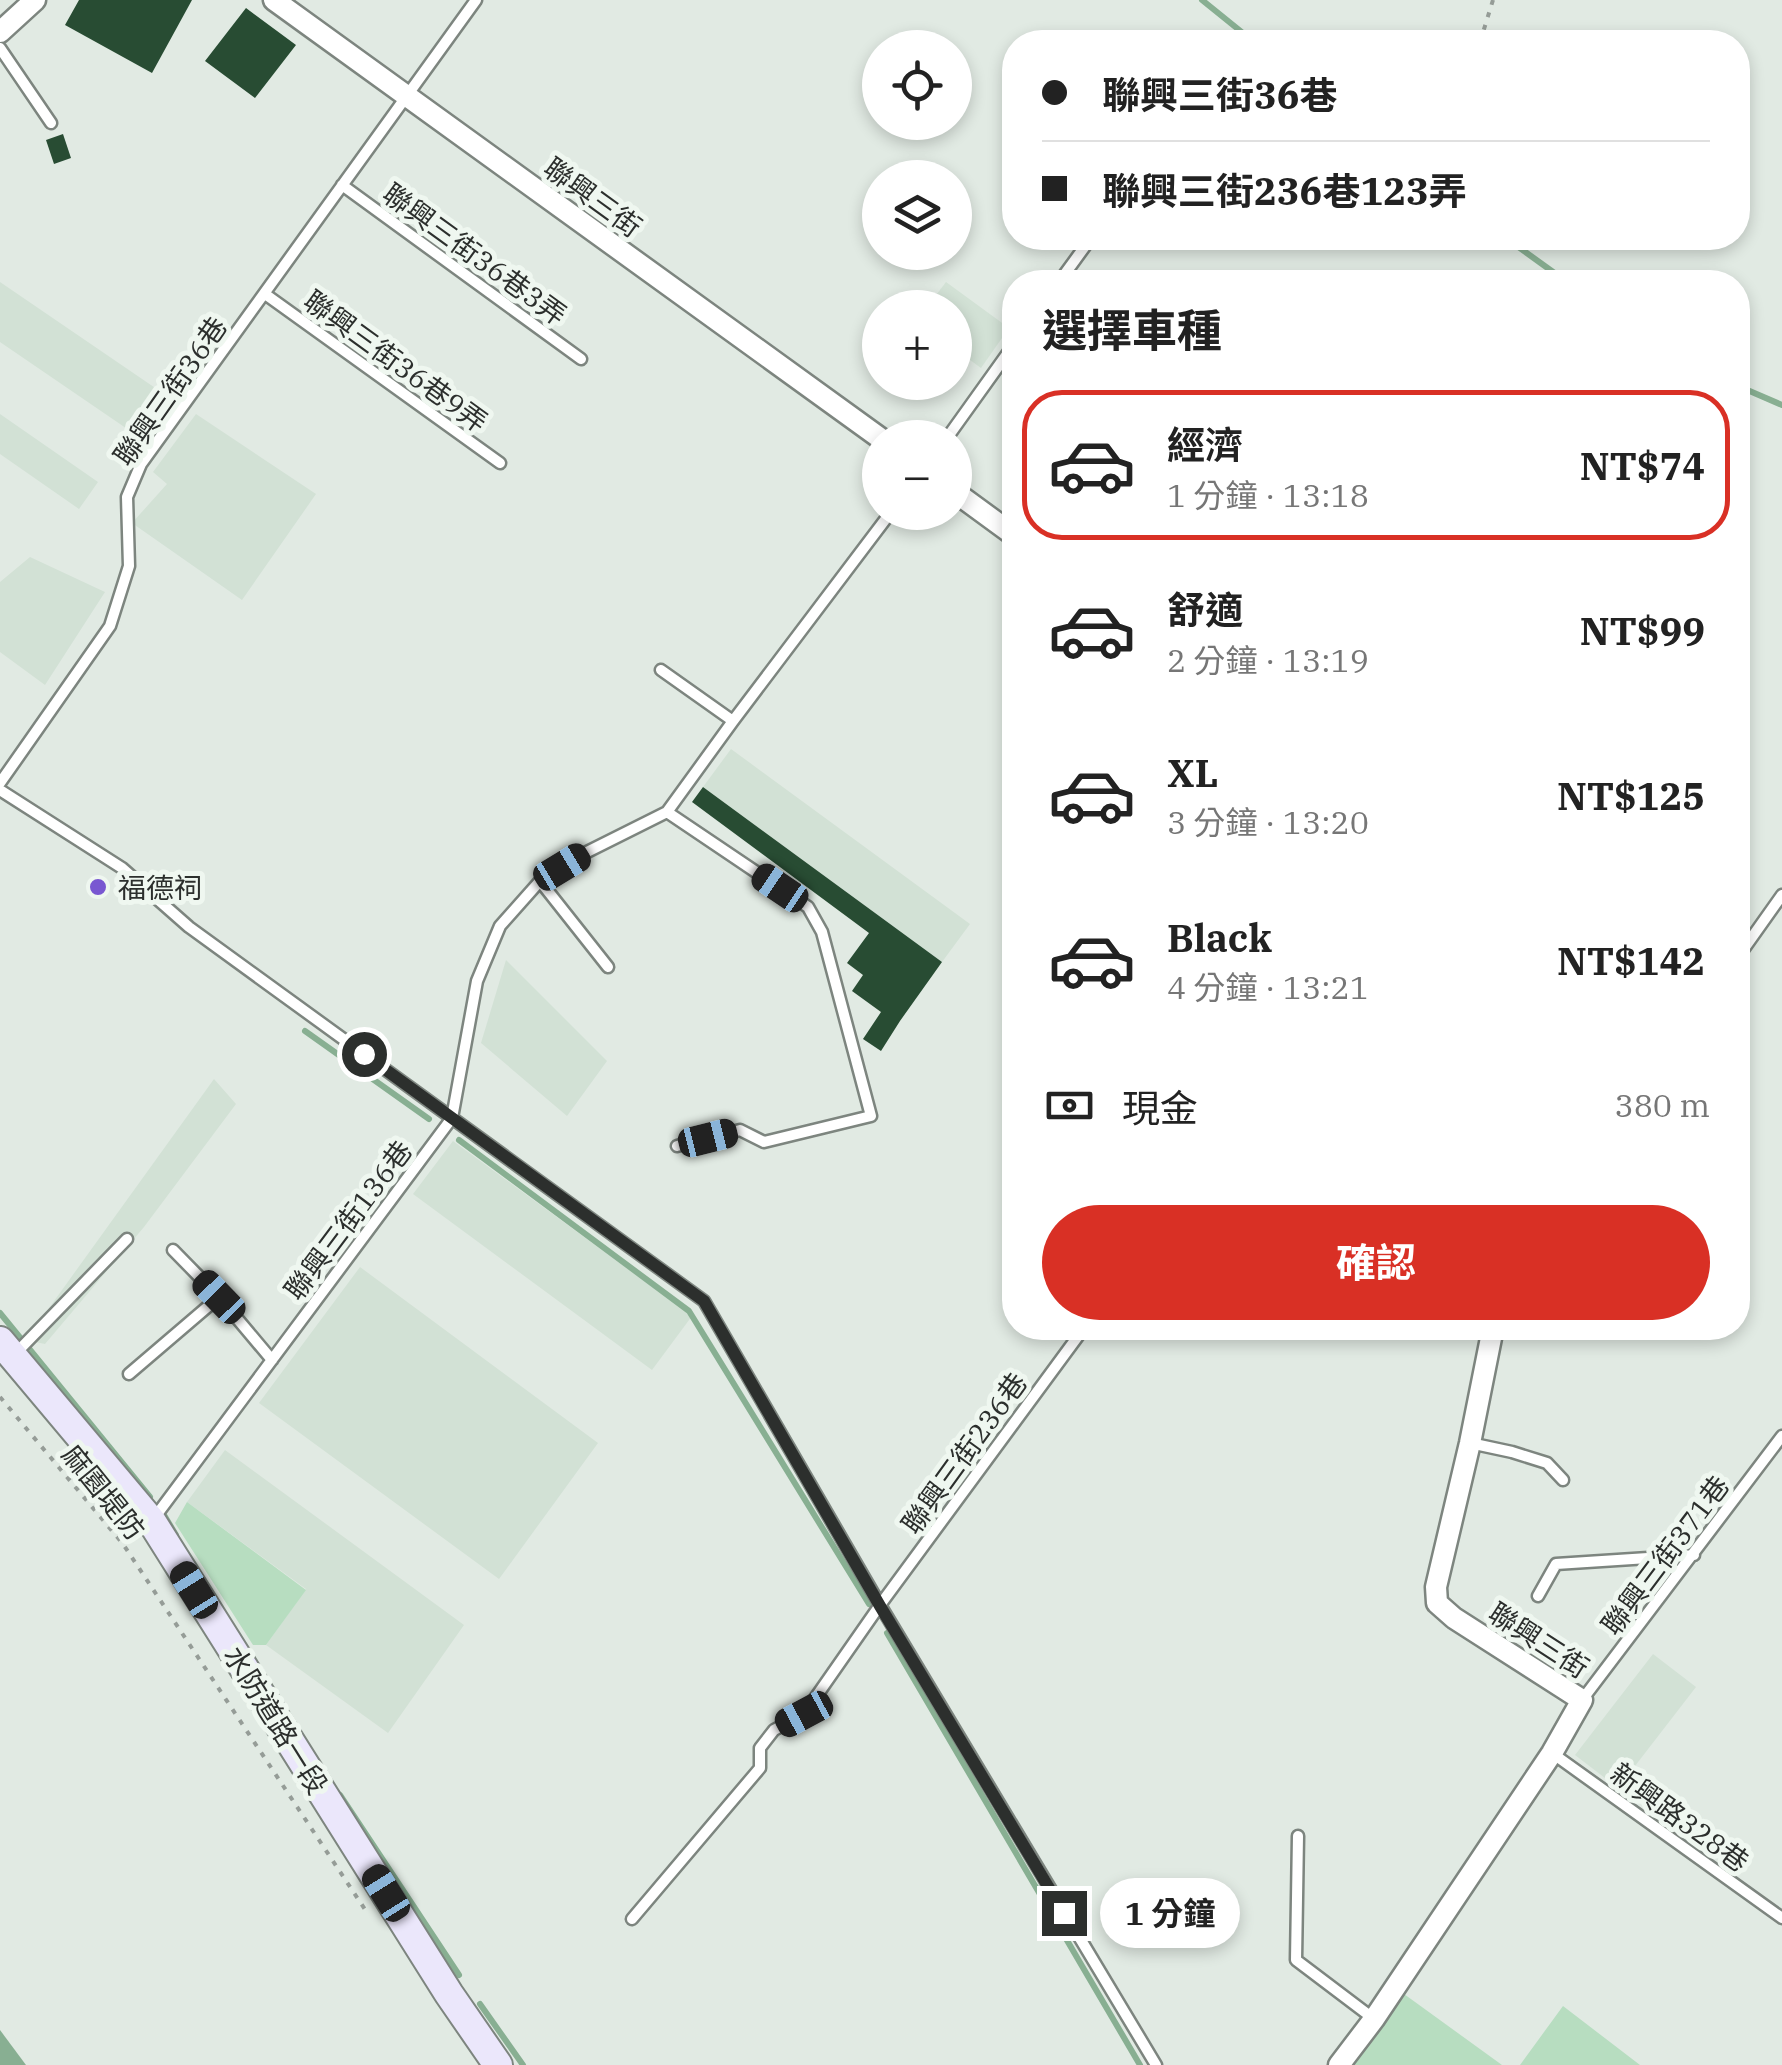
<!DOCTYPE html>
<html lang="zh-TW">
<meta charset="utf-8">
<style>
body{margin:0;font-family:"IBM Plex Serif","Noto Sans TC",serif;background:#f2f2f2;color:#222;height:100vh;display:flex;flex-direction:column;font-size:38px;white-space:nowrap}
*{box-sizing:border-box;margin:0}
p{font-size:32px;color:#767676}
.icon{flex:none;width:55px;height:55px;fill:none;stroke:currentColor;stroke-width:2;stroke-linecap:round;stroke-linejoin:round}
.map{position:relative;flex:1;overflow:hidden}
.details{position:absolute;left:1002px;top:270px;width:748px;height:1070px;display:flex;flex-direction:column;background:#fff;border-radius:40px;box-shadow:0 5px 15px #0003}
.details>*{flex:none}
.banner{position:absolute;left:1002px;top:30px;width:748px;height:220px;border-radius:40px;box-shadow:0 5px 15px #0003;display:grid;align-content:center;height:220px;padding:0 40px;background:#fff}
.buttons{position:absolute;left:862px;top:30px;display:grid;gap:20px}
.buttons a{display:grid;place-items:center;width:110px;height:110px;border-radius:50%;background:#fff;box-shadow:0 5px 15px #0003;font-size:50px}
.end{position:absolute;width:45px;height:45px;margin:-22px;border:12px solid #2c2f2d;background:#fff;box-shadow:0 0 0 5px #fff}
.from{border-radius:50%}
.bubble{position:absolute;height:70px;border-radius:35px;background:#fff;box-shadow:0 5px 15px #0003;font-size:32px;font-weight:700;line-height:70px;text-align:center}
.car{position:absolute;width:30px;height:60px;margin:-30px -15px;border-radius:12px;box-shadow:0 0 8px 2px #0007;background:linear-gradient(#222 24%,#8ab4d8 0 40%,#222 0 76%,#8ab4d8 0 86%,#222 0)}
.banner b{display:flex;align-items:center;gap:35px;height:95px;font-size:38px}
.banner b+b{border-top:2px solid #e0e0e0}
.banner i{width:25px;height:25px;background:#222}
ul{padding:0;list-style:none}
li{display:flex;align-items:center;gap:30px;height:150px;margin:0 20px 15px;padding:0 20px;border:5px solid transparent;border-radius:40px}
li div{flex:1}
li b{display:block;font-size:38px}
li em{font-style:normal;font-weight:700}
li.active{border-color:#d93025}
li>.icon{width:90px;height:90px;stroke-width:1.5}
h2{padding:0 40px;font-size:45px;line-height:120px}
.pay{display:flex;align-items:center;gap:25px;height:110px;padding:0 40px;font-size:38px}
.pay p{margin-inline-start:auto}
.button{display:flex;gap:20px;margin-top:auto;padding:20px 40px}
.button a{flex:1;height:115px;border-radius:60px;background:#d93025;color:#fff;font-size:40px;font-weight:700;line-height:115px;text-align:center}
.map>svg:first-child{display:block}
.built{fill:#d2e1d5}
.green{fill:#b7ddc0}
.water{fill:#88af92}
.lines{fill:none;stroke-linecap:round;stroke-linejoin:round}
.stream{stroke:#88af92;stroke-width:6}
.building{fill:#284c33}
.lane-casing{stroke:#7d857f;stroke-width:15}
.street-casing{stroke:#7d857f;stroke-width:25}
.secondary-casing{stroke:#7d857f;stroke-width:32}
.path{stroke:#959c97;stroke-width:4;stroke-dasharray:5 8;stroke-linecap:butt}
.lane{stroke:#fff;stroke-width:10}
.street{stroke:#fff;stroke-width:20}
.secondary{stroke:#ebe7fb;stroke-width:28}
.route{stroke:#2c2f2d;stroke-width:12}
.poi-dot{fill:#7957d1;stroke:#eff7f0;stroke-width:4}
.labels{text-anchor:middle;dominant-baseline:central;stroke-width:10;stroke-linejoin:round;paint-order:stroke}
.street-label{font-size:28px;fill:#2c2f2d;stroke:#eff7f0}
.poi-label{font-size:28px;fill:#2c2f2d;stroke:#eff7f0;text-anchor:start}
</style>
<div class="map">
<svg width="1782" height="2065" viewBox="0 0 1782 2065">
<rect width="100%" height="100%" fill="#e1eae3"/>
<!-- built -->
<path class="built" d="M0 282 167 396 139 437 0 342Z
M946 282 1009 328 981 368 955 349V308L927 307Z
M0 414 98 482 79 509 0 454Z
M196 414 316 494 242 600 132 523 167 484 153 472Z
M30 557 105 592 45 685 0 652V582Z
M731 749 970 924 942 962 703 787Z
M506 960 607 1061 567 1116 481 1043Z
M214 1079 236 1104 144 1227 45 1344 26 1340Z
M453 1141 692 1316 652 1370 413 1194Z
M360 1267 598 1443 499 1579 259 1403Z
M225 1450 464 1625 388 1733 266 1645 306 1589 187 1502Z
M1653 1654 1696 1687 1618 1788 1575 1755Z"/>
<!-- green -->
<path class="green" d="M187 1502 306 1590 266 1645H253L175 1523Z
M1404 1994 1502 2065H1354Z
M1563 2006 1640 2065H1520Z"/>
<!-- water -->
<path class="water" d="M0 2030 26 2065H0Z"/>
<g class="lines">
<!-- stream -->
<path class="stream" d="M1202 0 1254 42
M1506 238 1567 282
M1738 386 1782 405
M305 1031 429 1119
M459 1140 689 1311 869 1604
M0 1313 150 1497
M161 1510 176 1535
M887 1633 1140 2065
M340 1795 459 1975
M480 2004 523 2065"/>
</g>
<!-- building -->
<path class="building" d="M79 0H192L152 73 65 25Z
M246 8 296 45 255 98 205 61Z
M63 134 71 158 54 164 46 140Z
M703 787 942 962 900 1021 881 1051 863 1039 881 1012 852 991 863 975 847 963 869 933 692 802Z"/>
<g class="lines">
<!-- lane casing -->
<g class="lane-casing">
<path id="lane" d="M0 48 51 123
M342 185 581 359
M1059 282 1091 238
M265 294 500 463
M947 438 1015 343
M661 670 733 721
M0 783 110 626 129 566 127 497 141 464 476 0
M0 790 122 868 189 927 704 1301 880 1605 1156 2065
M667 812 808 907 822 932 871 1116 764 1142 740 1130 677 1146
M540 881 608 967
M1738 957 1782 895
M173 1250 219 1297 272 1360
M16 1353 127 1239
M129 1374 219 1297
M1470 1443 1512 1452 1547 1463 1563 1480
M152 1521 452 1118 477 981 500 926 540 881 585 853 667 812 733 721 891 512
M1538 1596 1556 1564 1694 1555
M1582 1700 1782 1436
M1552 1753 1782 1918
M1298 1836 1296 1960 1374 2019
M632 1919 760 1768V1748L774 1730 804 1714 880 1605 1084 1328"/>
</g>
<!-- street casing -->
<g class="street-casing">
<path id="street" d="M274 0 880 438
M0 32 35 0
M955 492 1015 536
M1339 2065 1374 2019 1552 1753 1582 1700 1454 1618 1437 1603 1436 1587 1470 1443 1493 1328"/>
</g>
<!-- secondary casing -->
<g class="secondary-casing">
<path id="secondary" d="M0 1341 152 1522 449 1994 498 2065"/>
</g>
<!-- path -->
<path class="path" d="M1480 42 1493 0
M0 1397 123 1544 368 1914"/>
<!-- lane -->
<use href="#lane" class="lane"/>
<!-- street -->
<use href="#street" class="street"/>
<!-- secondary -->
<use href="#secondary" class="secondary"/>
</g>
<g class="lines">
<!-- route -->
<path class="route" d="M364 1054 704 1301 880 1606 1064 1913"/>
</g>
<!-- markers -->
<circle class="poi-dot" cx="98" cy="887" r="10"/>
<g class="labels">
<!-- street labels -->
<g class="street-label">
<text transform="translate(593 197) rotate(36)">聯興三街</text>
<text transform="translate(475 254) rotate(36)">聯興三街36巷3弄</text>
<text transform="translate(396 361) rotate(36)">聯興三街36巷9弄</text>
<text transform="translate(170 391) rotate(-55)">聯興三街36巷</text>
<text transform="translate(348 1220) rotate(-53)">聯興三街136巷</text>
<text transform="translate(964 1453) rotate(-54)">聯興三街236巷</text>
<text transform="translate(104 1492) rotate(51)">麻園堤防</text>
<text transform="translate(1665 1555) rotate(-53)">聯興三街371巷</text>
<text transform="translate(1539 1640) rotate(33)">聯興三街</text>
<text transform="translate(276 1720) rotate(58)">水防道路一段</text>
<text transform="translate(1680 1817) rotate(36)">新興路328巷</text>
</g>
<!-- poi labels -->
<g class="poi-label">
<text x="118" y="887">福德祠</text>
</g>
</g>
</svg>
<div class="buttons">
<a><svg class="icon" aria-label="locate" viewBox="0 0 24 24"><circle cx="12" cy="12" r="6"/><path d="M12 2v4M12 18v4M2 12h4M18 12h4"/></svg></a>
<a><svg class="icon" aria-label="layers" viewBox="0 0 24 24"><path d="M12 4l9 5-9 5-9-5zM3 14l9 5 9-5"/></svg></a>
<a>+</a>
<a>−</a>
</div>
<i class="end from" style="left:364px;top:1054px"></i>
<i class="end" style="left:1064px;top:1913px"></i>
<div class="bubble" style="left:1100px;top:1878px;width:140px">1 分鐘</div>
<i class="car" style="left:562px;top:867px;rotate:59deg"></i>
<i class="car" style="left:780px;top:888px;rotate:304deg"></i>
<i class="car" style="left:708px;top:1138px;rotate:76deg"></i>
<i class="car" style="left:219px;top:1297px;rotate:316deg"></i>
<i class="car" style="left:194px;top:1590px;rotate:328deg"></i>
<i class="car" style="left:804px;top:1714px;rotate:242deg"></i>
<i class="car" style="left:386px;top:1893px;rotate:328deg"></i>
<div class="banner">
<b><i class="from"></i>聯興三街36巷</b>
<b><i></i>聯興三街236巷123弄</b>
</div>
<section class="details">
<h2>選擇車種</h2>
<ul>
<li class="active"><svg class="icon" aria-label="car" viewBox="0 0 24 24"><path d="M5 17H2v-5l4-1 3-4h7l3 4 3 1v5h-3M9 17h6M6 11h13"/><circle cx="7" cy="17" r="2"/><circle cx="17" cy="17" r="2"/></svg><div><b>經濟</b><p>1 分鐘 · 13:18</p></div><em>NT$74</em></li>
<li><svg class="icon" aria-label="car" viewBox="0 0 24 24"><path d="M5 17H2v-5l4-1 3-4h7l3 4 3 1v5h-3M9 17h6M6 11h13"/><circle cx="7" cy="17" r="2"/><circle cx="17" cy="17" r="2"/></svg><div><b>舒適</b><p>2 分鐘 · 13:19</p></div><em>NT$99</em></li>
<li><svg class="icon" aria-label="car" viewBox="0 0 24 24"><path d="M5 17H2v-5l4-1 3-4h7l3 4 3 1v5h-3M9 17h6M6 11h13"/><circle cx="7" cy="17" r="2"/><circle cx="17" cy="17" r="2"/></svg><div><b>XL</b><p>3 分鐘 · 13:20</p></div><em>NT$125</em></li>
<li><svg class="icon" aria-label="car" viewBox="0 0 24 24"><path d="M5 17H2v-5l4-1 3-4h7l3 4 3 1v5h-3M9 17h6M6 11h13"/><circle cx="7" cy="17" r="2"/><circle cx="17" cy="17" r="2"/></svg><div><b>Black</b><p>4 分鐘 · 13:21</p></div><em>NT$142</em></li>
</ul>
<div class="pay"><svg class="icon" aria-label="cash" viewBox="0 0 24 24"><path d="M3 7h18v10H3z"/><circle cx="12" cy="12" r="2"/></svg>現金<p>380 m</p></div>
<div class="button"><a>確認</a></div>
</section>
</div>
